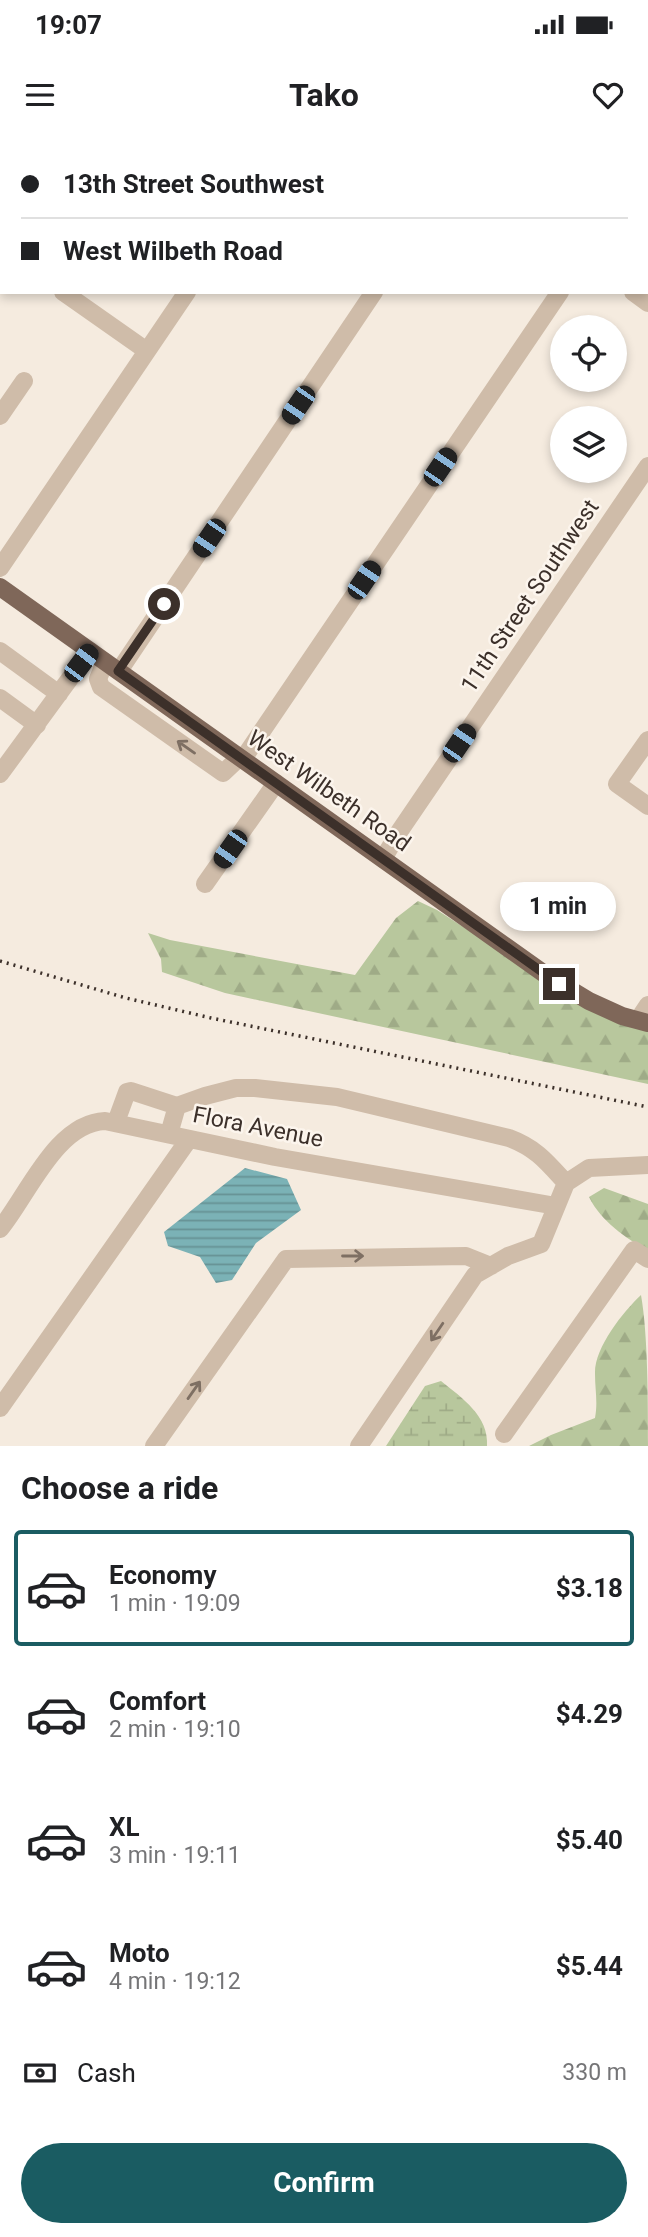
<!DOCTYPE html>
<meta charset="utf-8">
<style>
body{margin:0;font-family:Roboto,sans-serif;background:#f2f2f2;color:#202124;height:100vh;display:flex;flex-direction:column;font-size:26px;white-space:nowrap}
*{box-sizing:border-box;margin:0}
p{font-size:23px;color:#757577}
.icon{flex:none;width:38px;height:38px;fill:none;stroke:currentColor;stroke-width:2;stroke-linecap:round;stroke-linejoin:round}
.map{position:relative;height:1306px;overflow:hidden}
.panel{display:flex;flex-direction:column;background:#fff;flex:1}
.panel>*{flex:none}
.top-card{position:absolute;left:0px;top:0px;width:649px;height:154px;box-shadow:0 4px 10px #0003;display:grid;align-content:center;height:154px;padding:0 21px;background:#fff}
.controls{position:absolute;left:550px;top:175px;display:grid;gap:14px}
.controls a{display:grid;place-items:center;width:77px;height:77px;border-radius:50%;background:#fff;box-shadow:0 4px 10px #0003;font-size:35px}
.end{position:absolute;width:32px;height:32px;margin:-16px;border:9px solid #3c302a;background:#fff;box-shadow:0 0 0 4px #fff}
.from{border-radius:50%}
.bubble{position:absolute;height:49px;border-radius:24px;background:#fff;box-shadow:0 4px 10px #0003;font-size:23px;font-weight:700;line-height:49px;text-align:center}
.car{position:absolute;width:21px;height:42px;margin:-21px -10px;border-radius:9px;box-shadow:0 0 5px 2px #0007;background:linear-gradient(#222 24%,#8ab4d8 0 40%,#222 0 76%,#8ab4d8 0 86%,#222 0)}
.top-card b{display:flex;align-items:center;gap:24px;height:66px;font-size:26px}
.top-card b+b{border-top:2px solid #e0e0e0}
.top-card i{width:18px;height:18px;background:#202124}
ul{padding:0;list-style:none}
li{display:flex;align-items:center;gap:21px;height:116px;margin:0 14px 10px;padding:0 7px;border:4px solid transparent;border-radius:7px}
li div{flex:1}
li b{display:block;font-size:26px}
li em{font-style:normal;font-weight:700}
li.selected{border-color:#1a5c62}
li>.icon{width:63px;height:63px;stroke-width:1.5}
h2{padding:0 21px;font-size:32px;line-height:84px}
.pay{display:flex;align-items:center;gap:18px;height:77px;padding:0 21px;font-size:26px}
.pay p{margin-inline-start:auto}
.cta{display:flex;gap:14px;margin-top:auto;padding:14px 21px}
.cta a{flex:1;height:80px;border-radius:42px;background:#1a5c62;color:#fff;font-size:28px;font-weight:700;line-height:80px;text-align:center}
.status{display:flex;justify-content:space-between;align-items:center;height:49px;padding:0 35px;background:#fff;direction:ltr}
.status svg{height:19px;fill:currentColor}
header{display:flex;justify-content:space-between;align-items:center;height:91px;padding:0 21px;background:#fff;font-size:32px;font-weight:700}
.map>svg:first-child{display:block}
.forest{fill:url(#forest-firs)}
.wetland{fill:url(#wetland-marsh)}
.water{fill:url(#water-rules)}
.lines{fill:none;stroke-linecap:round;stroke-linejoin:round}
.minor{stroke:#cfbca9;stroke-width:18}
.major{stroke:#7f6759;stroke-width:18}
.rail{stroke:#3c302a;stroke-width:3.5;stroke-dasharray:2 5;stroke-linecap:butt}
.oneway{stroke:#7e6f63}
.route{stroke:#3c302a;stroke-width:9}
.labels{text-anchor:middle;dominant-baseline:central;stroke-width:5;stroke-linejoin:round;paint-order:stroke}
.street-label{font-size:23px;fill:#3c302a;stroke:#fcf5ed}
</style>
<div class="status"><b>19:07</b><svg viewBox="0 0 49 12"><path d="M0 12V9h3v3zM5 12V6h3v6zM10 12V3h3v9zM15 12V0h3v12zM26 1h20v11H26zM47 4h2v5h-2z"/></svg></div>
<header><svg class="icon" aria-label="menu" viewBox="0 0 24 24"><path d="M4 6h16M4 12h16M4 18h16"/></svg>Tako<svg class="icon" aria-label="heart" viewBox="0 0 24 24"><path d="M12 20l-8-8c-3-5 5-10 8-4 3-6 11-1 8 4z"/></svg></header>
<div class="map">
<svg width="648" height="1306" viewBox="0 0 648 1306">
<defs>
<pattern id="forest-firs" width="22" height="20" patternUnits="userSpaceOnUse" patternTransform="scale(1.75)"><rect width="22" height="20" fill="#b8c79d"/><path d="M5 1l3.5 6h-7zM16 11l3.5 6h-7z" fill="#9fab87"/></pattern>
<pattern id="wetland-marsh" width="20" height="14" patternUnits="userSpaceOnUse" patternTransform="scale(1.75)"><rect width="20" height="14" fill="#b8c79d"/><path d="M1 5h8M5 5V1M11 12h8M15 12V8" fill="none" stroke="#9fab87"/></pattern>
<pattern id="water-rules" width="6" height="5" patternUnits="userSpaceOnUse" patternTransform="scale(1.75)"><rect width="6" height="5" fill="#7bb2b6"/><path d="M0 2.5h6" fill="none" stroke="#669194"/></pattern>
</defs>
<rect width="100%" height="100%" fill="#f5ebdf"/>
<!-- forest -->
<path class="forest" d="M418 761 437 770 550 843 648 891V944L225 853 162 832 161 819 148 793 170 800 355 835 396 778Z
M604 1048 648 1064V1112C625 1096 602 1083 589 1057Z
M641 1155C648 1194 648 1263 648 1306H529L551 1295 595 1278C598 1262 595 1250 595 1234 594 1208 623 1172 641 1155Z"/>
<!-- wetland -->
<path class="wetland" d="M441 1241C462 1258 489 1276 487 1306H386L425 1246Z"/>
<!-- water -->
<path class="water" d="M245 1028 287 1039 301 1070 256 1103 232 1140 216 1143 200 1117 168 1106 164 1092Z"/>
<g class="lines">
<!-- minor -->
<path class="minor" d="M134 0 136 2
M417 0 419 2
M288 2 289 0
M477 2 478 0
M648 34V33
M0 108 2 109
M63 152 147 211
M633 152 648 163
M0 276 24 241
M0 428 187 152
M0 511 59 554
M105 522 98 539 101 547 223 633 240 617
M119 531 374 152
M0 558 37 585
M648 600 617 644 648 666
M243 619 560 152
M0 634 90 511
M383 719 399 692 648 326
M205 744 276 643
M638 880 648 865
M177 966 205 956 236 948H255L337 957 509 998C536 1008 547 1022 566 1043
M116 982 127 952 131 951 177 966 169 994
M0 1089C28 1055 56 983 105 981L275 1017 556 1066
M0 1268 189 999
M504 1294 634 1110 648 1119
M154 1306 286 1119 466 1116 491 1126
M359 1306 475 1135 508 1116 541 1104 566 1043 589 1028 648 1025"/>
<!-- major -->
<path class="major" d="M0 447 546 835 589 861 622 876 648 883"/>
<!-- rail -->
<path class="rail" d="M0 821 126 858 211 878 648 967"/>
</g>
<!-- one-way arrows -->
<defs><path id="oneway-shaft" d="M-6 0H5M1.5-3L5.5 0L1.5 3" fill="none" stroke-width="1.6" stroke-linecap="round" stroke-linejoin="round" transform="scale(1.75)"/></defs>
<g class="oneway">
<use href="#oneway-shaft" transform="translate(186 607) rotate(-145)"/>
<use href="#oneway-shaft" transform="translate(353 1116)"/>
<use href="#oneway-shaft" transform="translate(437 1192) rotate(124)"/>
<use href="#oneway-shaft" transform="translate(194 1250) rotate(-55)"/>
</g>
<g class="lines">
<!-- route -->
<path class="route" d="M164 464 118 531 559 844"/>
</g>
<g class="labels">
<!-- street labels -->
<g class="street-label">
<text transform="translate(530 456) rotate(-56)">11th Street Southwest</text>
<text transform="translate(329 651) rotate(35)">West Wilbeth Road</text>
<text transform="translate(258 987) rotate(11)">Flora Avenue</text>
</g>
</g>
</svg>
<div class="controls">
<a><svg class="icon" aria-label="locate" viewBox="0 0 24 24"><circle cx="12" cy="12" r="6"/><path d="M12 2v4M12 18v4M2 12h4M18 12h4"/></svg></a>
<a><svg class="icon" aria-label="layers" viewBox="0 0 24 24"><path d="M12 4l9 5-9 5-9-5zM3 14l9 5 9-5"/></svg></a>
</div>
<i class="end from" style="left:164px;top:464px"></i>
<i class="end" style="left:559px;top:844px"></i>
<div class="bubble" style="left:500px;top:742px;width:116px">1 min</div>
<i class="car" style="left:298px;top:265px;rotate:214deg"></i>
<i class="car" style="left:440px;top:327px;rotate:34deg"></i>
<i class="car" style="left:209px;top:398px;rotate:214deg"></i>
<i class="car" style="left:364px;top:440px;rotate:34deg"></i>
<i class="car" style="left:81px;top:523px;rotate:37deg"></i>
<i class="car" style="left:459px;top:603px;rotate:34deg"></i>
<i class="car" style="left:230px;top:709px;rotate:215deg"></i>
<div class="top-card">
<b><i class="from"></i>13th Street Southwest</b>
<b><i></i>West Wilbeth Road</b>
</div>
</div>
<section class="panel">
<h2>Choose a ride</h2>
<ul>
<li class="selected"><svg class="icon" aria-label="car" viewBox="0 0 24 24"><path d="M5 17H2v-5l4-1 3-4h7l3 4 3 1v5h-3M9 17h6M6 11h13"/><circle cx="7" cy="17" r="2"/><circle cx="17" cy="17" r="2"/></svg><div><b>Economy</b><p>1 min · 19:09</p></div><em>$3.18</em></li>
<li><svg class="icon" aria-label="car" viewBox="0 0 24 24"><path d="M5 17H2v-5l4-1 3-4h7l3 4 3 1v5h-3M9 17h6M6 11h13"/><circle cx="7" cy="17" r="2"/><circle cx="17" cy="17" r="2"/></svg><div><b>Comfort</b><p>2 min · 19:10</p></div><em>$4.29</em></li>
<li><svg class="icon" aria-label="car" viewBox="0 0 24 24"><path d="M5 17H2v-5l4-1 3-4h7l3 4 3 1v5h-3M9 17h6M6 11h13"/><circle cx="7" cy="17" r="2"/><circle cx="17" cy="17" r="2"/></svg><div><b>XL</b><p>3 min · 19:11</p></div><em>$5.40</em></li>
<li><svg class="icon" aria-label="car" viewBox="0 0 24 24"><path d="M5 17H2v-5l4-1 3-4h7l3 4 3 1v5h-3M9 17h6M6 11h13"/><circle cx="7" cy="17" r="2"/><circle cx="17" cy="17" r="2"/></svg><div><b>Moto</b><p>4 min · 19:12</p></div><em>$5.44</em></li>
</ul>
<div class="pay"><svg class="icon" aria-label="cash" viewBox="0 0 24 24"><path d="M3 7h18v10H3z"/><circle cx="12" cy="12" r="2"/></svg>Cash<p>330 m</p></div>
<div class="cta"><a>Confirm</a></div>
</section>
